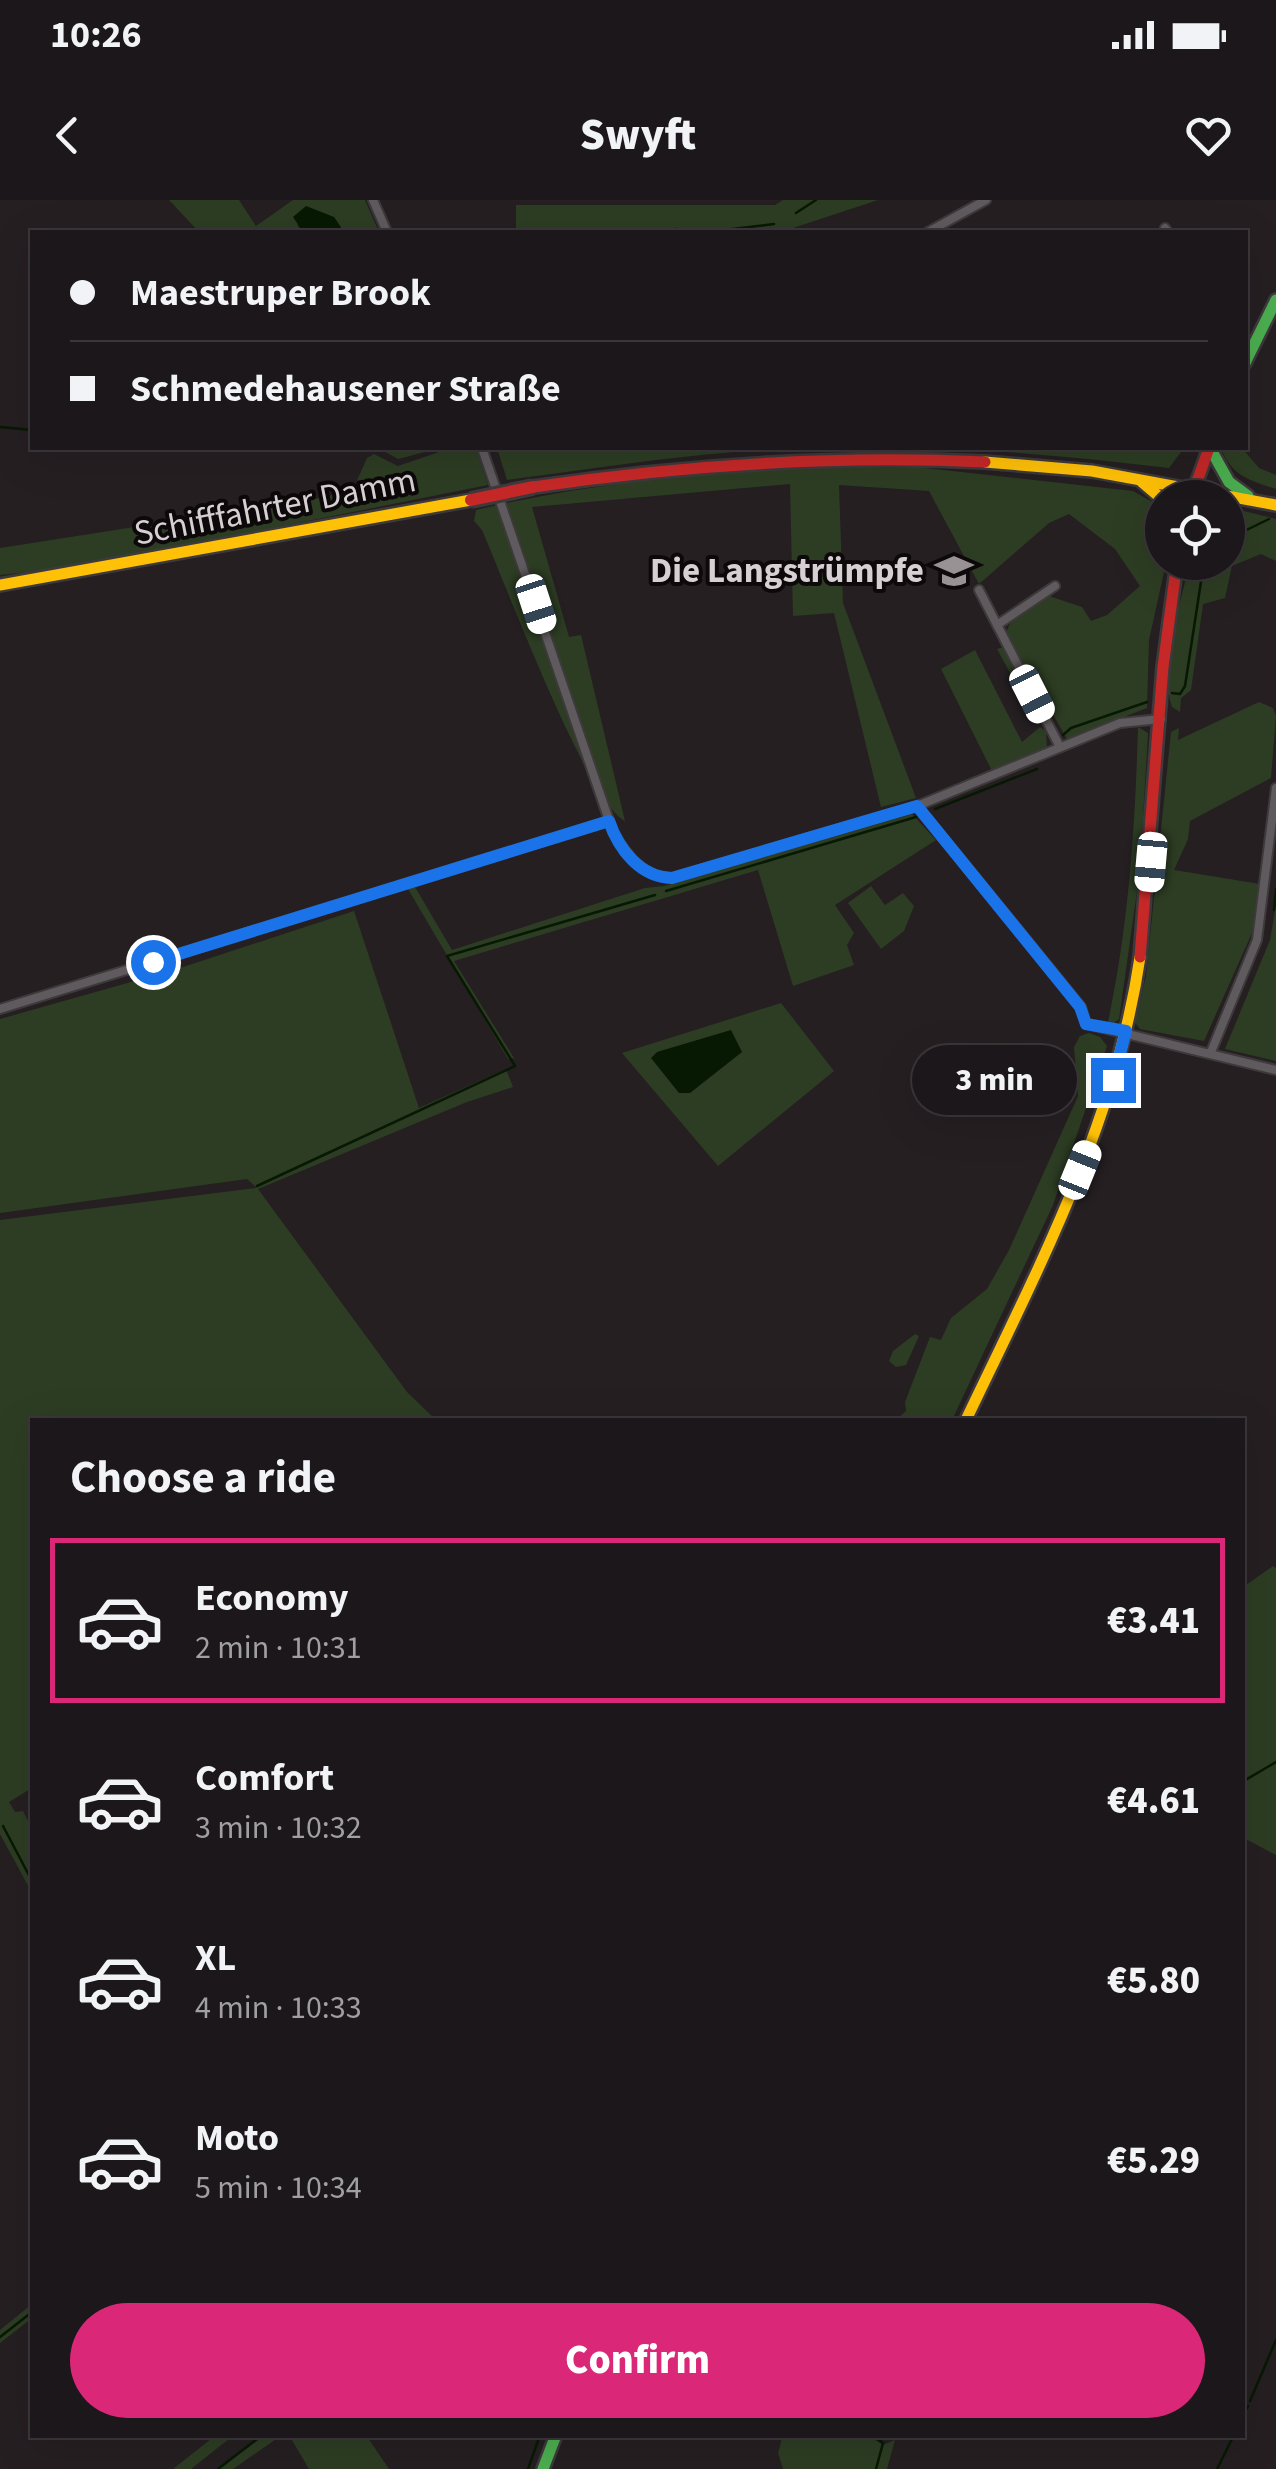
<!DOCTYPE html>
<meta charset="utf-8">
<style>
body{margin:0;font-family:"Source Sans 3",sans-serif;background:#292427;color:#f1f3f6;height:100vh;display:flex;flex-direction:column;font-size:38px;white-space:nowrap}
*{box-sizing:border-box;margin:0}
p{font-size:32px;color:#a09fa2}
.icon{flex:none;width:55px;height:55px;fill:none;stroke:currentColor;stroke-width:2;stroke-linecap:round;stroke-linejoin:round}
.map{position:relative;flex:1;overflow:hidden}
.panel{position:absolute;left:30px;top:1218px;width:1215px;height:1020px;display:flex;flex-direction:column;background:#1c171a;border-radius:0px;box-shadow:0 10px 40px #0002,0 0 0 2px #3a3639}
.panel>*{flex:none}
.banner{position:absolute;left:30px;top:30px;width:1218px;height:220px;border-radius:0px;box-shadow:0 10px 40px #0002,0 0 0 2px #3a3639;display:grid;align-content:center;height:220px;padding:0 40px;background:#1c171a}
.fabs{position:absolute;left:1145px;top:280px;display:grid;gap:20px}
.fabs a{display:grid;place-items:center;width:100px;height:100px;border-radius:50%;background:#1c171a;box-shadow:0 10px 40px #0002,0 0 0 2px #3a3639;font-size:50px}
.end{position:absolute;width:45px;height:45px;margin:-22px;border:12px solid #1a73e8;background:#fff;box-shadow:0 0 0 5px #fff}
.from{border-radius:50%}
.bubble{position:absolute;height:70px;border-radius:35px;background:#1c171a;box-shadow:0 10px 40px #0002,0 0 0 2px #3a3639;font-size:32px;font-weight:800;line-height:70px;text-align:center}
.car{position:absolute;width:30px;height:60px;margin:-30px -15px;border-radius:12px;box-shadow:0 0 8px 2px #0007;background:linear-gradient(#fff 24%,#345 0 40%,#fff 0 76%,#345 0 86%,#fff 0)}
.banner b{display:flex;align-items:center;gap:35px;height:95px;font-size:38px}
.banner b+b{border-top:2px solid #3a3639}
.banner i{width:25px;height:25px;background:#f1f3f6}
ul{padding:0;list-style:none}
li{display:flex;align-items:center;gap:30px;height:165px;margin:0 20px 15px;padding:0 20px;border:5px solid transparent;border-radius:0px}
li div{flex:1}
li b{display:block;font-size:38px}
li em{font-style:normal;font-weight:800}
li.on{border-color:#db2777}
li>.icon{width:90px;height:90px;stroke-width:1.5}
h2{padding:0 40px;font-size:45px;line-height:120px}
.primary-button{display:flex;gap:20px;margin-top:auto;padding:20px 40px}
.primary-button a{flex:1;height:115px;border-radius:60px;background:#db2777;color:#fff;font-size:40px;font-weight:800;line-height:115px;text-align:center}
.status{display:flex;justify-content:space-between;align-items:center;height:70px;padding:0 50px;background:#1c171a;direction:ltr}
.status svg{height:28px;fill:currentColor}
header{display:flex;justify-content:space-between;align-items:center;height:130px;padding:0 40px;background:#1c171a;font-size:45px;font-weight:800}
.map>svg:first-child{display:block}
.green{fill:#2d3d23}
.water{fill:#071903}
.lines{fill:none;stroke-linecap:round;stroke-linejoin:round}
.stream{stroke:#071903;stroke-width:2.5}
.street-casing{stroke:#3e3a3c;stroke-width:12}
.fast-casing{stroke:#3e3a3c;stroke-width:16}
.slow-casing{stroke:#3e3a3c;stroke-width:16}
.jam-casing{stroke:#3e3a3c;stroke-width:16}
.street{stroke:#5f5a5d;stroke-width:8}
.fast{stroke:#4caf50;stroke-width:11}
.slow{stroke:#ffc107;stroke-width:11}
.jam{stroke:#c62828;stroke-width:11}
.jam-bridge-casing{stroke:#3e3a3c;stroke-width:18;stroke-linecap:butt}
.jam-bridge{stroke:#c62828;stroke-width:12}
.route{stroke:#1a73e8;stroke-width:12}
.labels{text-anchor:middle;dominant-baseline:central;stroke-width:8;stroke-linejoin:round;paint-order:stroke}
.street-label{font-size:35px;fill:#d7d0d2;stroke:#0d090b}
.poi-label{font-size:35px;font-weight:bold;fill:#d7d0d2;stroke:#0d090b;text-anchor:end}
</style>
<div class="status"><b>10:26</b><svg viewBox="0 0 49 12"><path d="M0 12V9h3v3zM5 12V6h3v6zM10 12V3h3v9zM15 12V0h3v12zM26 1h20v11H26zM47 4h2v5h-2z"/></svg></div>
<header><svg class="icon" aria-label="back" viewBox="0 0 24 24"><path d="M15 5l-7 7 7 7"/></svg>Swyft<svg class="icon" aria-label="heart" viewBox="0 0 24 24"><path d="M12 20l-8-8c-3-5 5-10 8-4 3-6 11-1 8 4z"/></svg></header>
<div class="map">
<svg width="1276" height="2269" viewBox="0 0 1276 2269">
<rect width="100%" height="100%" fill="#251f22"/>
<!-- green -->
<path class="green" d="M169 0H239L256 26 293 0H365L379 32H344L334 17 297 25 303 32H199Z
M783 0H878L781 32H516V5H775Z
M378 248H440L398 259Z
M451 248H476L488 285 77 367 0 375V348L326 297 354 287 367 258 374 254 398 266Z
M497 248H1184L1169 268C1027 251 878 239 735 252 659 258 583 270 507 280Z
M1221 248H1242L1259 268 1276 275V289C1249 280 1231 276 1221 248Z
M791 268H925L1133 291 1156 304 1162 315 1166 363 1149 440 1147 508 1067 539 1006 433 1011 421 1049 396 1082 407 1091 421 1107 415 1140 386 1115 349 1069 314 1049 323 979 384 929 291 839 285 843 403 916 598 881 607 834 413 793 416 790 284 532 307 569 437 581 435 625 621C587 602 504 380 482 330L474 321 476 310C579 285 685 274 791 268Z
M1228 307 1276 319V361L1261 354 1232 366 1225 398 1203 404 1191 490 1181 498 1180 512 1172 507C1159 472 1181 399 1190 363L1228 362Z
M1004 447 1041 520 1037 522 997 449Z
M975 450 1022 542 1040 527 1046 531 1047 549 992 571 941 469Z
M1259 502 1273 508 1276 516 1271 578 1190 621 1188 639 1174 670 1260 684 1252 733 1204 841 1140 829 1135 823 1146 776 1171 532 1179 528 1178 540Z
M1138 527 1148 533 1140 670 1119 819 1114 823 1108 822C1129 723 1135 628 1138 527Z
M912 614 936 640 835 705 854 733 847 745 854 765 793 786 758 670 454 761 514 858 508 859 408 689 415 687 452 750 645 688 664 686Z
M871 686 885 705 903 693 914 706 904 731 881 749 848 703Z
M1276 705V861L1225 849 1270 740Z
M354 711 419 908 506 869 513 887 467 902 258 989 407 1192 436 1220H32V1588L9 1602 15 1612 23 1611 32 1629V1693L0 1634V1020L257 988 247 979 0 1013V819L177 769Z
M781 803 834 871 718 966 622 853Z
M1089 833 1100 837 1107 846 1053 1005 952 1220H896L906 1211 905 1202 930 1137 941 1140 951 1118 987 1089 1009 1050 1078 896 1074 847 1080 836Z
M915 1134 919 1136 906 1165 896 1167 889 1161 893 1151Z
M1273 1366 1276 1368V1655L1242 1637 1243 1387Z
M32 2104V2118L0 2143V2130Z
M216 2235H234L191 2269H173Z
M265 2235H282L233 2269H219Z
M289 2235H366L389 2269H309Z
M783 2235H867L883 2245 895 2240 887 2269H783L778 2253Z"/>
<!-- water -->
<path class="water" d="M306 6 334 17 344 32H303L293 17Z
M731 830 742 852 690 893H679L651 858 657 852Z"/>
<g class="lines">
<!-- stream -->
<path class="stream" d="M796 13 816 0
M647 32 677 29 688 32
M708 32 774 24
M0 227 32 230
M1228 339 1269 319
M1172 493 1180 494 1185 486 1204 362
M1063 535 1071 528 1147 502
M935 609 1037 569
M666 691 916 617
M1274 710 1276 689
M257 986 515 866 447 756 655 695
M1242 1582 1276 1562
M3 1626 32 1681
M0 2137 32 2112
M1250 2201 1276 2140
M1242 2217 1248 2206
M872 2235 883 2243 876 2269
M218 2269 262 2235
M528 2269 540 2235
M1217 2269 1234 2235"/>
<!-- street casing -->
<g class="street-casing">
<path id="street" d="M373 0 387 32
M1165 28 1168 32
M928 32 986 0
M482 248 613 632C627 656 643 677 672 678L917 606 1120 523 1161 519
M979 390 1060 547
M997 425 1055 386
M917 606 1081 807 1086 824 1276 870
M0 809 609 621
M1211 852 1257 740 1276 588"/>
</g>
<!-- fast casing -->
<g class="fast-casing">
<path id="fast" d="M1245 163 1276 100
M1210 248 1229 282 1248 296
M543 2269 556 2235"/>
</g>
<!-- slow casing -->
<g class="slow-casing">
<path id="slow" d="M985 262 1092 271 1276 305
M1142 282 1162 299
M0 385 471 300
M966 1220C1037 1071 1116 922 1140 757"/>
</g>
<!-- jam casing -->
<g class="jam-casing">
<path id="jam" d="M533 287C684 265 832 255 985 262
M1191 298 1209 248
M1140 757 1163 467 1177 362"/>
</g>
<!-- street -->
<use href="#street" class="street"/>
<!-- fast -->
<use href="#fast" class="fast"/>
<!-- slow -->
<use href="#slow" class="slow"/>
<!-- jam -->
<use href="#jam" class="jam"/>
<!-- jam-bridge casing -->
<g class="jam-bridge-casing">
<path id="jam-bridge" d="M471 300 533 287"/>
</g>
<!-- jam-bridge -->
<use href="#jam-bridge" class="jam-bridge"/>
</g>
<g class="lines">
<!-- route -->
<path class="route" d="M153 762 609 621C619 650 640 677 672 678L917 606 1080 807 1086 824 1126 831 1113 880"/>
</g>
<!-- icons -->
<defs>
<g id="school-bare" transform="scale(3)"><path d="M0-5L7-2L0 1L-7-2ZM-4 1L0 2.5L4 1V4Q0 6-4 4Z" fill="#999294" stroke="#0d090b" stroke-width="2.5" paint-order="stroke"/></g>
</defs>
<g fill-rule="evenodd">
<use href="#school-bare" x="954" y="371"/>
</g>
<g class="labels">
<!-- street labels -->
<g class="street-label">
<text transform="translate(275 307) rotate(-11)">Schifffahrter Damm</text>
</g>
<!-- poi labels -->
<g class="poi-label">
<text x="924" y="371">Die Langstrümpfe</text>
</g>
</g>
</svg>
<div class="fabs">
<a><svg class="icon" aria-label="locate" viewBox="0 0 24 24"><circle cx="12" cy="12" r="6"/><path d="M12 2v4M12 18v4M2 12h4M18 12h4"/></svg></a>
</div>
<i class="end from" style="left:153px;top:762px"></i>
<i class="end" style="left:1113px;top:880px"></i>
<div class="bubble" style="left:912px;top:845px;width:165px">3 min</div>
<i class="car" style="left:536px;top:404px;rotate:162deg"></i>
<i class="car" style="left:1032px;top:494px;rotate:153deg"></i>
<i class="car" style="left:1151px;top:662px;rotate:185deg"></i>
<i class="car" style="left:1080px;top:970px;rotate:22deg"></i>
<div class="banner">
<b><i class="from"></i>Maestruper Brook</b>
<b><i></i>Schmedehausener Straße</b>
</div>
<section class="panel">
<h2>Choose a ride</h2>
<ul>
<li class="on"><svg class="icon" aria-label="car" viewBox="0 0 24 24"><path d="M5 17H2v-5l4-1 3-4h7l3 4 3 1v5h-3M9 17h6M6 11h13"/><circle cx="7" cy="17" r="2"/><circle cx="17" cy="17" r="2"/></svg><div><b>Economy</b><p>2 min · 10:31</p></div><em>€3.41</em></li>
<li><svg class="icon" aria-label="car" viewBox="0 0 24 24"><path d="M5 17H2v-5l4-1 3-4h7l3 4 3 1v5h-3M9 17h6M6 11h13"/><circle cx="7" cy="17" r="2"/><circle cx="17" cy="17" r="2"/></svg><div><b>Comfort</b><p>3 min · 10:32</p></div><em>€4.61</em></li>
<li><svg class="icon" aria-label="car" viewBox="0 0 24 24"><path d="M5 17H2v-5l4-1 3-4h7l3 4 3 1v5h-3M9 17h6M6 11h13"/><circle cx="7" cy="17" r="2"/><circle cx="17" cy="17" r="2"/></svg><div><b>XL</b><p>4 min · 10:33</p></div><em>€5.80</em></li>
<li><svg class="icon" aria-label="car" viewBox="0 0 24 24"><path d="M5 17H2v-5l4-1 3-4h7l3 4 3 1v5h-3M9 17h6M6 11h13"/><circle cx="7" cy="17" r="2"/><circle cx="17" cy="17" r="2"/></svg><div><b>Moto</b><p>5 min · 10:34</p></div><em>€5.29</em></li>
</ul>
<div class="primary-button"><a>Confirm</a></div>
</section>
</div>
